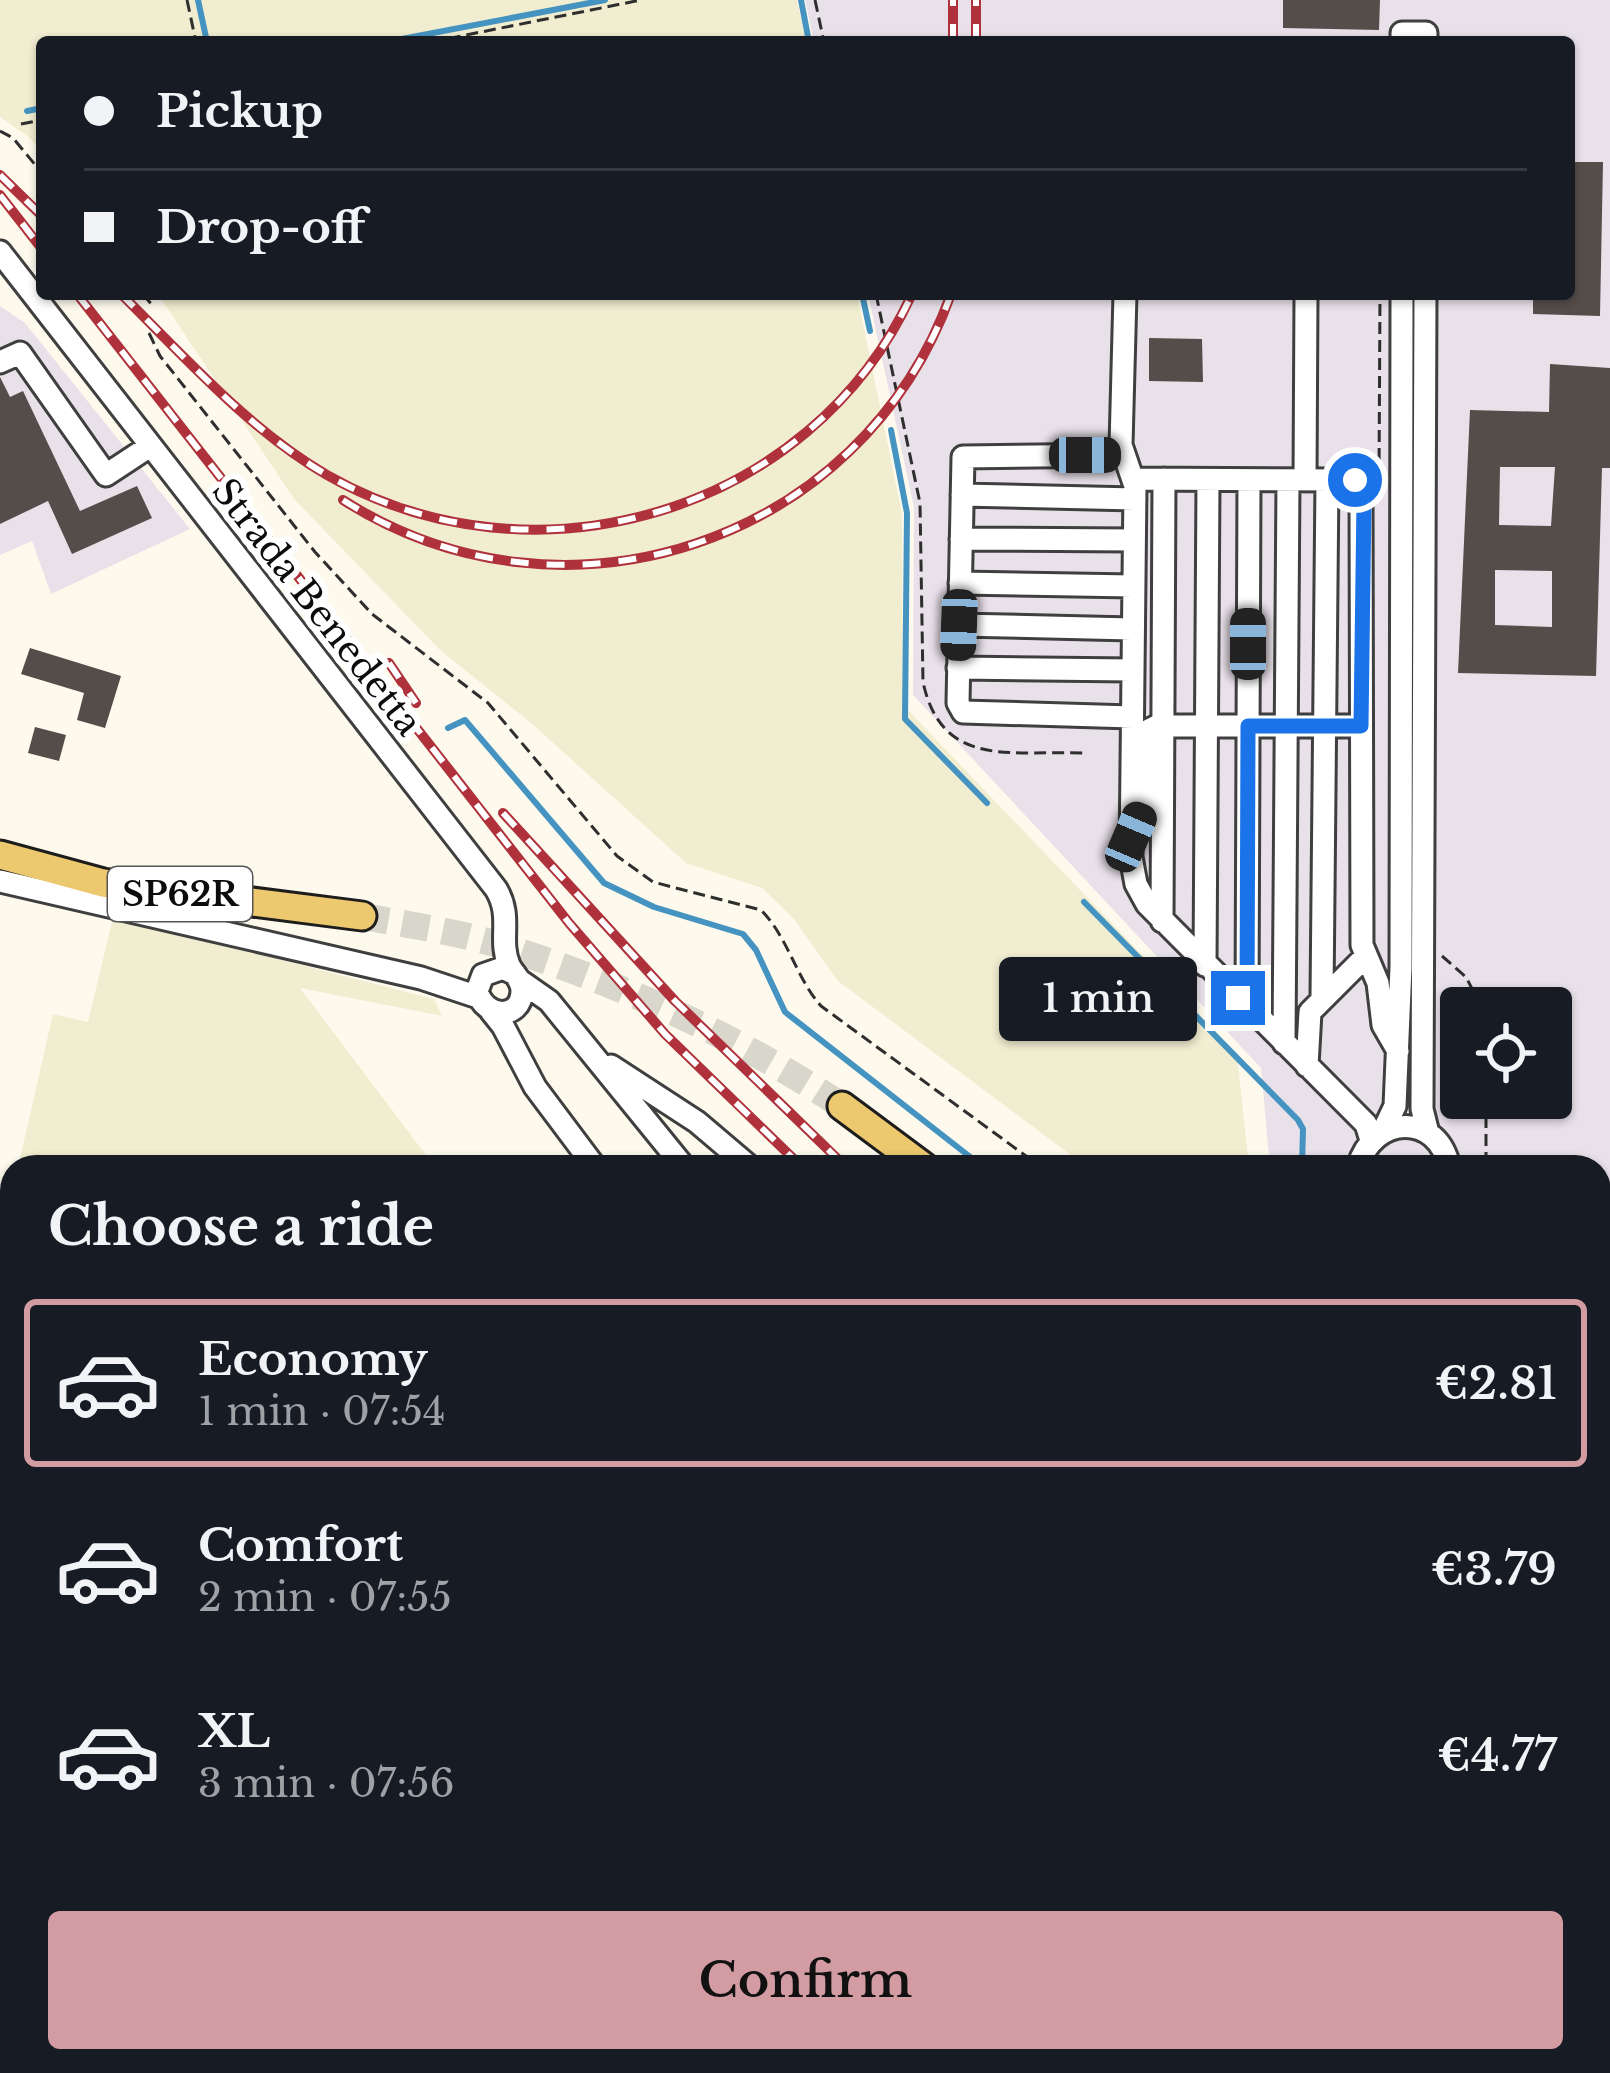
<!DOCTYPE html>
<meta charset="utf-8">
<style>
body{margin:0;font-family:"Libre Baskerville",serif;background:#20242c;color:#f1f3f6;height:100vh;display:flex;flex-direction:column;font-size:45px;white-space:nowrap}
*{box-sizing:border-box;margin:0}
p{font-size:39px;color:#9ea1a6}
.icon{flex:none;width:66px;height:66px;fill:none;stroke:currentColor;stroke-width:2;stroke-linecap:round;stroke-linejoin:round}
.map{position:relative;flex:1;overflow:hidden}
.sheet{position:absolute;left:0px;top:1155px;width:1611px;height:918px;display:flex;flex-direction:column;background:#171b24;border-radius:36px 36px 0 0;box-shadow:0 3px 9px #0004}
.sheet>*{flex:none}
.guide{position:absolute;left:36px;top:36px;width:1539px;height:264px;border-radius:12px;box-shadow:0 3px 9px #0004;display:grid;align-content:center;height:264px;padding:0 48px;background:#171b24}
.fabs{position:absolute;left:1440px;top:987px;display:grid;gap:24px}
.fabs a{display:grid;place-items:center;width:132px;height:132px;border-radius:12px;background:#171b24;box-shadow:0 3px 9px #0004;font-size:60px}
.end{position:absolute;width:54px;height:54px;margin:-27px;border:15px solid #1a73e8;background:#fff;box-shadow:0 0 0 6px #fff}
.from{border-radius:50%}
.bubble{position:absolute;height:84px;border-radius:12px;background:#171b24;box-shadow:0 3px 9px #0004;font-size:39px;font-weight:600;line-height:84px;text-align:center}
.car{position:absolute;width:36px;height:72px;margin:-36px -18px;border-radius:15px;box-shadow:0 0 9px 3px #0007;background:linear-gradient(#222 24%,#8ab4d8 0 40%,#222 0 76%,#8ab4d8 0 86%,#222 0)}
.guide b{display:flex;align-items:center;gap:42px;height:114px;font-size:45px}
.guide b+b{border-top:3px solid #363941}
.guide i{width:30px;height:30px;background:#f1f3f6}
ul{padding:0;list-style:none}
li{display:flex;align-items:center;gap:36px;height:168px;margin:0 24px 18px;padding:0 24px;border:6px solid transparent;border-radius:12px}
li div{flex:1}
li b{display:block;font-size:45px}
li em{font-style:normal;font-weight:600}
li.on{border-color:#d39ca2}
li>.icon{width:108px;height:108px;stroke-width:1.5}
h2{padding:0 48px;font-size:54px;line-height:144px}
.action{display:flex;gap:24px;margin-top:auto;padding:24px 48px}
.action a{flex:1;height:138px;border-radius:12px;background:#d39ca2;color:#111;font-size:48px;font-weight:600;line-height:138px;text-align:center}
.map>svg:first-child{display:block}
.industrial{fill:#e9e1ea;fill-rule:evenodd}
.farmland{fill:#f1edd0}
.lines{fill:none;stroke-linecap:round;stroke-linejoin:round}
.stream{stroke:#4493c0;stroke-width:6}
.building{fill:#544d4a;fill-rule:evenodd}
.major-tunnel{stroke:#d9d6cb;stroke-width:27;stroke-dasharray:27 14;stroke-linecap:butt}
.minor-casing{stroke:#3f3f3f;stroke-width:27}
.major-casing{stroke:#1d1d1d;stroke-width:33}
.path{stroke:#2e2e2e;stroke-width:3;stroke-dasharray:12 6;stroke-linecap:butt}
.minor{stroke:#fff;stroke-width:21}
.major{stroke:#ecc96f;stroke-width:27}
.rail-casing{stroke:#af313c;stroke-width:10}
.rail{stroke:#fff;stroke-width:6;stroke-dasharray:18;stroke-linecap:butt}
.route{stroke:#1a73e8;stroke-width:15}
.labels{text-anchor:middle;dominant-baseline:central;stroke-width:12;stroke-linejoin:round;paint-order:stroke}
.shield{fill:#fff;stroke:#555;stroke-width:3}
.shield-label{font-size:33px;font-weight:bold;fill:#0c0c0c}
.street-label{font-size:36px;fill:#0c0c0c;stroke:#fff}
</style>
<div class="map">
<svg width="1610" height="2073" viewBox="0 0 1610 2073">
<rect width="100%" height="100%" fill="#fdfaed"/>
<!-- industrial -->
<path class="industrial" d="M805 0H1610V1542L1599 1522V1167H1270L1261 1068 913 695 914 507 868 294H1569V42H814ZM1461 1008H1551V1098H1461Z
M0 306 25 323 190 529 51 594 32 541 0 555Z"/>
<!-- farmland -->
<path class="farmland" d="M0 0H797L806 42H42V152L30 138 0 117Z
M158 294H857L902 514 903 705 1237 1054 1249 1167H1087L838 981 794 919 762 888 686 863 530 722 440 650 294 499Z
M113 917 434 999 442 1016 300 988 435 1167H18L53 1014 88 1022Z
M12 1191V1769L0 1783V1207L8 1206Z
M1599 1950 1610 1962V2073H567L564 2061H1599Z"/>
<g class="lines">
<!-- stream -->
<path class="stream" d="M198 0 207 42
M801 0 809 42
M386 42 605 0
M27 111 42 108
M862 294 870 331
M891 430 907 513 905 719 987 803
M448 728 465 720 604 883 654 907 743 934 756 950 785 1012 983 1167
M1084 902 1298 1120 1303 1129 1302 1167"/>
</g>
<!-- building -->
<path class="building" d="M1283 0H1380L1379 30 1283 28Z
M1569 162H1603L1600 316 1533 314V294H1569Z
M1149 338 1202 339 1203 382 1149 381Z
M1550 364 1610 368V468H1602L1596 676 1458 673 1470 410 1549 412ZM1500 467H1555L1551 526 1499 525ZM1495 570 1552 571V627L1495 625Z
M0 377 10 397 23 391 80 511 137 486 152 518 72 554 48 501 0 524Z
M30 648 121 676 105 728 77 720 84 693 21 674Z
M35 727 66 735 59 761 28 753Z"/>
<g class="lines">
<!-- major-tunnel -->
<path class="major-tunnel" d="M362 916C407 925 455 931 499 945 619 983 737 1036 842 1106"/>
<!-- minor casing -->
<g class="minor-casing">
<path id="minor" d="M1402 42V33H1426V42
M0 252 496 889C513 917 498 939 509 965 513 974 522 979 522 991 521 1020 485 1019 477 991L483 975 503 968 515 974
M1125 294 1121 445 1135 486 1131 857 1136 884 1147 904 1366 1124 1371 1140
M1425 294 1422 1109 1428 1133
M0 362 20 353 106 475 150 446
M1122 455 963 457 958 703 963 712 1132 717
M1134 479 1347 480H1355L1361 487 1362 945 1378 983 1383 1025 1398 1051
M1305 480 1306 294
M962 495 1135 499
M961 539 1134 540
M960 583 1133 586
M959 625 1132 629
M958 668 1132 670
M1144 804 1147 739 1149 730 1157 726H1361
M0 881 421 978 478 997
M1162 921 1164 479
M1205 965 1208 480
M519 980 549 1001 684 1167
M1322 997 1327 480
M1247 1006 1249 480
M491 1011 503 1026 535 1087 595 1167
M1284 1043 1288 480
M611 1066 697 1122 750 1167
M1307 1066 1310 1012 1365 957
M1383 1131 1395 1106 1401 967 1402 294
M1358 1167C1373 1114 1438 1112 1449 1167
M1599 1472 1610 1558
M1599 1918 1610 1930
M99 2073 174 2061"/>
</g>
<!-- major casing -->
<g class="major-casing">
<path id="major" d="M0 855 103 883 362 916
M842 1106 924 1167
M1599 1646 1610 1659"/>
</g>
<!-- path -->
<path class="path" d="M187 0 196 42
M815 0 824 42
M431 42 641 0
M21 124 42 120
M0 131 13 138 42 173
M143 294 152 305
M876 294 920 503 923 682C942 770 1013 750 1085 753
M149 333 160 356 315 552 372 614 488 703 617 856 653 882 761 910C788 937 796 978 821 1006L1041 1167
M1379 478 1380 294
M1442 956 1466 977 1482 1008
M1486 1098V1167"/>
<!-- minor -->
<use href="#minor" class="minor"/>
<!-- major -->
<use href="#major" class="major"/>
<!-- rail casing -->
<g class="rail-casing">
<path id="rail" d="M953 42V0
M976 42V0
M0 175 42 216
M0 195 42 249
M77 294 569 923 665 1034 802 1167
M121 294C185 357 248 429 327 475 534 593 811 514 912 294
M343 500C564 641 862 543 951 294
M389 663 416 703
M503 813 675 1001 846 1167
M1599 1708 1610 1715
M1599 1843 1610 1854"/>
</g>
<!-- rail -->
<use href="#rail" class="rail"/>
</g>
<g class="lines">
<!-- route -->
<path class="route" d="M1238 998 1247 1006 1248 726H1361L1364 499 1355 480"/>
</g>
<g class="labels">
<!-- shield labels -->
<rect class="shield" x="108" y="867" width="144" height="54" rx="9"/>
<g class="shield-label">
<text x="180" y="894">SP62R</text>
</g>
<!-- street labels -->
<g class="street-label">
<text transform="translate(317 607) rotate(52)">Strada Benedetta</text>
</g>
</g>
</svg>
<div class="fabs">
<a><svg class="icon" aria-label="locate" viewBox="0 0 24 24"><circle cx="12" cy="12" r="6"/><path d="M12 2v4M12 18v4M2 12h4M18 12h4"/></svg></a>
</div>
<i class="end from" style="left:1355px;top:480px"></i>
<i class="end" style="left:1238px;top:998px"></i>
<div class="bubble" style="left:999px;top:957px;width:198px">1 min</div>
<i class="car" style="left:1085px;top:455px;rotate:90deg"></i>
<i class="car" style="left:959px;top:625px;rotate:182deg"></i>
<i class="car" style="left:1248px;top:644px;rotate:0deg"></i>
<i class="car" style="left:1131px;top:837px;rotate:23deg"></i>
<div class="guide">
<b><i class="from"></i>Pickup</b>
<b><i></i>Drop-off</b>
</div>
<section class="sheet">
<h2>Choose a ride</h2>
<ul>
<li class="on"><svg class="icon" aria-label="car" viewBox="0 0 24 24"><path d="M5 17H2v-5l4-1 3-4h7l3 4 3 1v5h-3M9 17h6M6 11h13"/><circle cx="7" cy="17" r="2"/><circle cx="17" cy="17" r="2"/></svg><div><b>Economy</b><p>1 min · 07:54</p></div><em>€2.81</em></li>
<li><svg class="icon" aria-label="car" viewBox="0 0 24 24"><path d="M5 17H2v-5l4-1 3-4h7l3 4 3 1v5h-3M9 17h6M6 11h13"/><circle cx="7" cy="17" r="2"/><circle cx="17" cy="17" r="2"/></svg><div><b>Comfort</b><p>2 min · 07:55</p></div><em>€3.79</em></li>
<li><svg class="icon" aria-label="car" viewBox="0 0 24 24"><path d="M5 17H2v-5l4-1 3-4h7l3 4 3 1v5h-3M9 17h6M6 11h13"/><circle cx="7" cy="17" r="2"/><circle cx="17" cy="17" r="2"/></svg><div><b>XL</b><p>3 min · 07:56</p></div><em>€4.77</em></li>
</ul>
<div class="action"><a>Confirm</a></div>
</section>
</div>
